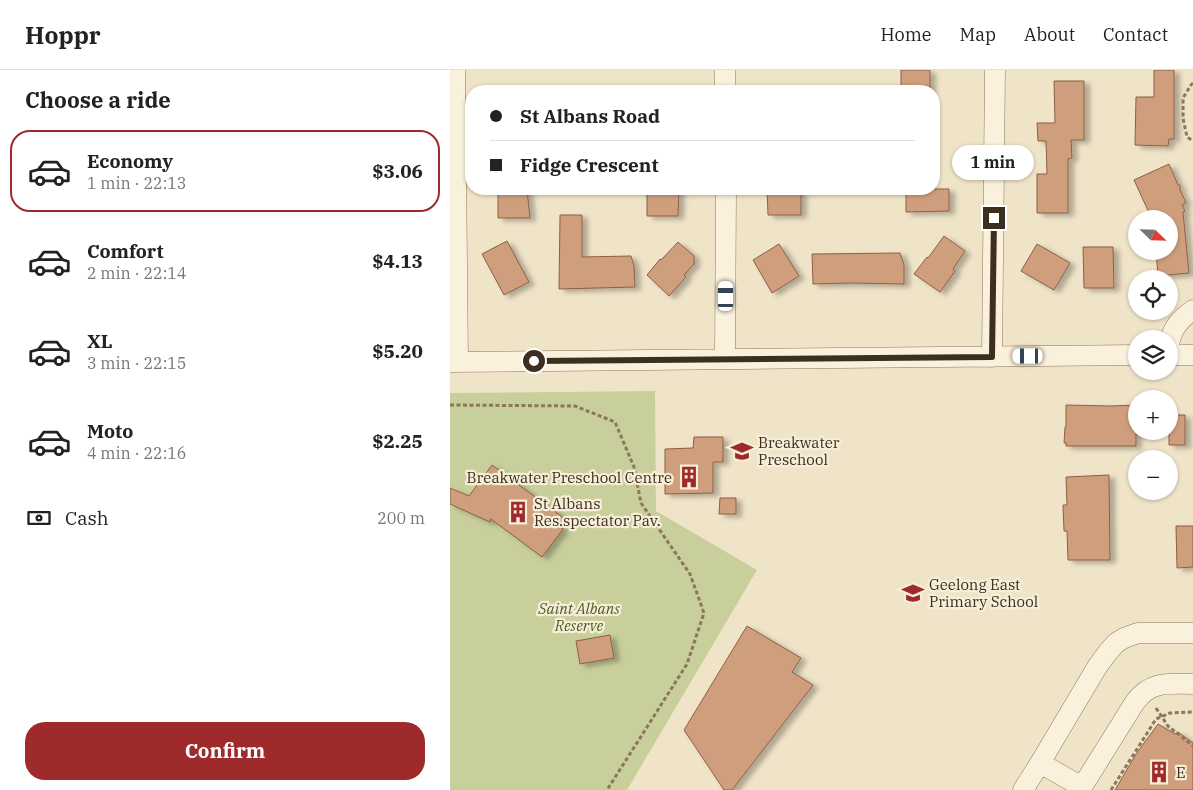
<!DOCTYPE html>
<meta charset="utf-8">
<style>
body{margin:0;font-family:"IBM Plex Serif",serif;background:#f6f6f6;color:#222;height:100vh;display:flex;flex-direction:column;font-size:19px;white-space:nowrap}
*{box-sizing:border-box;margin:0}
p{font-size:16px;color:#767676}
.icon{flex:none;width:28px;height:28px;fill:none;stroke:currentColor;stroke-width:2;stroke-linecap:round;stroke-linejoin:round}
.map{position:relative;flex:1;overflow:hidden}
.sheet{display:flex;flex-direction:column;background:#fff;width:450px}
.sheet>*{flex:none}
.banner{position:absolute;left:15px;top:15px;width:475px;height:110px;border-radius:20px;box-shadow:0 1px 4px #0004;display:grid;align-content:center;height:110px;padding:0 25px;background:#fff}
.needle{width:32px;rotate:113deg}
.controls{position:absolute;left:678px;top:140px;display:grid;gap:10px}
.controls a{display:grid;place-items:center;width:50px;height:50px;border-radius:50%;background:#fff;box-shadow:0 1px 4px #0004;font-size:25px}
.end{position:absolute;width:22px;height:22px;margin:-11px;border:6px solid #3d2e20;background:#fff;box-shadow:0 0 0 2px #fff}
.from{border-radius:50%}
.bubble{position:absolute;height:35px;border-radius:18px;background:#fff;box-shadow:0 1px 4px #0004;font-size:16px;font-weight:800;line-height:35px;text-align:center}
.car{position:absolute;width:15px;height:30px;margin:-15px -8px;border-radius:6px;box-shadow:0 0 4px 1px #0007;background:linear-gradient(#fff 24%,#345 0 40%,#fff 0 76%,#345 0 86%,#fff 0)}
.banner b{display:flex;align-items:center;gap:18px;height:48px;font-size:19px}
.banner b+b{border-top:1px solid #e0e0e0}
.banner i{width:12px;height:12px;background:#222}
ul{padding:0;list-style:none}
li{display:flex;align-items:center;gap:15px;height:82px;margin:0 10px 8px;padding:0 15px;border:2px solid transparent;border-radius:20px}
li div{flex:1}
li b{display:block;font-size:19px}
li em{font-style:normal;font-weight:800}
li.selected{border-color:#9e2a2b}
li>.icon{width:45px;height:45px;stroke-width:1.5}
h2{padding:0 25px;font-size:22px;line-height:60px}
.pay{display:flex;align-items:center;gap:12px;height:55px;padding:0 25px;font-size:19px}
.pay p{margin-inline-start:auto}
.primary-button{display:flex;gap:10px;margin-top:auto;padding:10px 25px}
.primary-button a{flex:1;height:58px;border-radius:20px;background:#9e2a2b;color:#fff;font-size:20px;font-weight:800;line-height:58px;text-align:center}
header{display:flex;align-items:center;gap:30px;box-sizing:border-box;height:70px;padding:0 25px;background:#fff;border-bottom:1px solid #e0e0e0}
header strong{font-size:24px}
nav{display:flex;gap:28px;margin-inline-start:auto;font-size:18px}
main{display:flex;flex:1;min-height:0}
.map>svg:first-child{display:block}
.green{fill:#c9cf9b}
.building{fill:#cf9f7d;stroke:#8d5f41;filter:url(#shadow)}
.lines{fill:none;stroke-linecap:round;stroke-linejoin:round}
.minor-casing{stroke:#8d765c;stroke-width:21}
.path{stroke:#8d765c;stroke-width:3;stroke-dasharray:4 2.5;stroke-linecap:butt}
.minor{stroke:#faf1dc;stroke-width:20}
.route{stroke:#3d2e20;stroke-width:6}
.labels{text-anchor:middle;dominant-baseline:central;stroke-width:4.5;stroke-linejoin:round;paint-order:stroke}
.poi-label{font-size:15px;fill:#3d2e20;stroke:#f7eed8;text-anchor:start}
.park-label{font-size:15px;font-style:italic;fill:#4d5a26;stroke:#f7eed8}
</style>
<header>
<strong>Hoppr</strong>
<nav><a>Home</a><a>Map</a><a>About</a><a>Contact</a></nav>
</header>
<main>
<section class="sheet">
<h2>Choose a ride</h2>
<ul>
<li class="selected"><svg class="icon" aria-label="car" viewBox="0 0 24 24"><path d="M5 17H2v-5l4-1 3-4h7l3 4 3 1v5h-3M9 17h6M6 11h13"/><circle cx="7" cy="17" r="2"/><circle cx="17" cy="17" r="2"/></svg><div><b>Economy</b><p>1 min · 22:13</p></div><em>$3.06</em></li>
<li><svg class="icon" aria-label="car" viewBox="0 0 24 24"><path d="M5 17H2v-5l4-1 3-4h7l3 4 3 1v5h-3M9 17h6M6 11h13"/><circle cx="7" cy="17" r="2"/><circle cx="17" cy="17" r="2"/></svg><div><b>Comfort</b><p>2 min · 22:14</p></div><em>$4.13</em></li>
<li><svg class="icon" aria-label="car" viewBox="0 0 24 24"><path d="M5 17H2v-5l4-1 3-4h7l3 4 3 1v5h-3M9 17h6M6 11h13"/><circle cx="7" cy="17" r="2"/><circle cx="17" cy="17" r="2"/></svg><div><b>XL</b><p>3 min · 22:15</p></div><em>$5.20</em></li>
<li><svg class="icon" aria-label="car" viewBox="0 0 24 24"><path d="M5 17H2v-5l4-1 3-4h7l3 4 3 1v5h-3M9 17h6M6 11h13"/><circle cx="7" cy="17" r="2"/><circle cx="17" cy="17" r="2"/></svg><div><b>Moto</b><p>4 min · 22:16</p></div><em>$2.25</em></li>
</ul>
<div class="pay"><svg class="icon" aria-label="cash" viewBox="0 0 24 24"><path d="M3 7h18v10H3z"/><circle cx="12" cy="12" r="2"/></svg>Cash<p>200 m</p></div>
<div class="primary-button"><a>Confirm</a></div>
</section>
<div class="map">
<svg width="743" height="720" viewBox="0 0 743 720">
<defs>
<filter id="shadow"><feDropShadow dx="5.5" dy="3" stdDeviation="2.5" flood-color="#0004"/></filter>
</defs>
<rect width="100%" height="100%" fill="#f0e4c8"/>
<!-- green -->
<path class="green" d="M205 321 206 441 307 500 177 720H0V323Z"/>
<!-- building -->
<path class="building" d="M451 0H480V21H451Z
M704 0H724V69H719L718 76 685 75 686 27H704Z
M604 11H634V70H621L622 88 618 89V143H587V104H597L596 71H588L587 53H605Z
M719 94 728 115H730V120L736 133 732 135 735 141 733 142 739 203 708 206 706 181H719V149H702L684 110Z
M48 119H77L80 148H48Z
M197 119H229L228 146H197Z
M317 119H351V145H318Z
M456 119H499V141L456 142Z
M110 145H132V187L181 186 184 196 185 217 109 219Z
M494 166 515 181 503 199 505 201 490 222 464 204 477 187 478 188Z
M57 171 79 212 54 225 32 184Z
M228 172 244 186V194L234 205 236 207 219 226 197 205 210 189 211 190Z
M329 174 349 206 322 223 303 190Z
M587 174 620 193 604 220 571 201Z
M633 177H663L664 218H634Z
M450 183 454 195V214L400 213 363 214 362 184Z
M616 335 661 336 686 335V376H616V373H614L615 357H616Z
M719 345H735V375H719Z
M244 367H273V392H263V423L215 424V379L243 378Z
M42 395 115 449 109 457 113 459 92 487 41 449 40 452 0 434V418L19 426Z
M659 405 660 490H618L617 461H614L613 435H617L616 407Z
M270 428H286V444H269Z
M726 456H743V497L727 498Z
M297 556 351 588 342 602 363 615 282 720H274L234 660Z
M160 565 164 588 130 594 126 571Z
M708 654 725 664 728 662 743 673V720H665L686 684Z"/>
<g class="lines">
<!-- minor casing -->
<g class="minor-casing">
<path id="minor" d="M5 0 8 292
M275 0V21
M719 275C722 258 729 250 743 240
M719 285H743
M542 287 545 0
M275 289 276 119
M0 292 686 285
M590 693 647 597 658 582 666 573 674 568 688 563H743
M573 720 590 693 632 717 685 632C701 610 720 614 743 614"/>
</g>
<!-- path -->
<path class="path" d="M743 13 741 15 733 28V48L737 67 743 71
M0 335 125 336 165 352 184 397 191 433 240 504 254 543 237 594 157 720
M706 638 718 656 743 676
M661 720 706 649 720 643 743 642"/>
<!-- minor -->
<use href="#minor" class="minor"/>
</g>
<g class="lines">
<!-- route -->
<path class="route" d="M84 291 542 287 544 148"/>
</g>
<!-- icons -->
<defs>
<g id="school-bare" transform="scale(1.725)"><path d="M0-5L7-2L0 1L-7-2ZM-4 1L0 2.5L4 1V4Q0 6-4 4Z" fill="#9e2a2b" stroke="#f7eed8" stroke-width="2.5" paint-order="stroke"/></g>
<g id="building-bare" transform="scale(1.725)"><path d="M-4-6H4V6H1V3H-1V6H-4ZM-2.5-4.3h1.7v1.8h-1.7ZM.8-4.3h1.7v1.8H.8ZM-2.5-1h1.7V.8h-1.7ZM.8-1h1.7V.8H.8Z" fill="#9e2a2b" stroke="#f7eed8" stroke-width="2.5" paint-order="stroke"/></g>
</defs>
<g fill-rule="evenodd">
<use href="#school-bare" x="292" y="381"/>
<use href="#building-bare" x="239" y="407"/>
<use href="#building-bare" x="68" y="442"/>
<use href="#school-bare" x="463" y="523"/>
<use href="#building-bare" x="709" y="702"/>
</g>
<g class="labels">
<!-- poi labels -->
<g class="poi-label">
<text x="308" y="372">Breakwater<tspan x="308" dy="17">Preschool</tspan></text>
<text x="222" y="407" text-anchor="end">Breakwater Preschool Centre</text>
<text x="84" y="433">St Albans<tspan x="84" dy="17">Res.spectator Pav.</tspan></text>
<text x="479" y="514">Geelong East<tspan x="479" dy="17">Primary School</tspan></text>
<text x="726" y="702">E</text>
</g>
<!-- park labels -->
<g class="park-label">
<text x="129" y="538">Saint Albans<tspan x="129" dy="17">Reserve</tspan></text>
</g>
</g>
</svg>
<div class="controls">
<a><svg class="needle" viewBox="-14 -14 28 28"><path d="M0-13l5 13h-10z" fill="#e53935"/><path d="M0 13l5-13h-10z" fill="#767676"/></svg></a>
<a><svg class="icon" aria-label="locate" viewBox="0 0 24 24"><circle cx="12" cy="12" r="6"/><path d="M12 2v4M12 18v4M2 12h4M18 12h4"/></svg></a>
<a><svg class="icon" aria-label="layers" viewBox="0 0 24 24"><path d="M12 4l9 5-9 5-9-5zM3 14l9 5 9-5"/></svg></a>
<a>+</a>
<a>−</a>
</div>
<i class="end from" style="left:84px;top:291px"></i>
<i class="end" style="left:544px;top:148px"></i>
<div class="bubble" style="left:502px;top:75px;width:82px">1 min</div>
<i class="car" style="left:276px;top:226px;rotate:0deg"></i>
<i class="car" style="left:578px;top:286px;rotate:270deg"></i>
<div class="banner">
<b><i class="from"></i>St Albans Road</b>
<b><i></i>Fidge Crescent</b>
</div>
</div>
</main>
